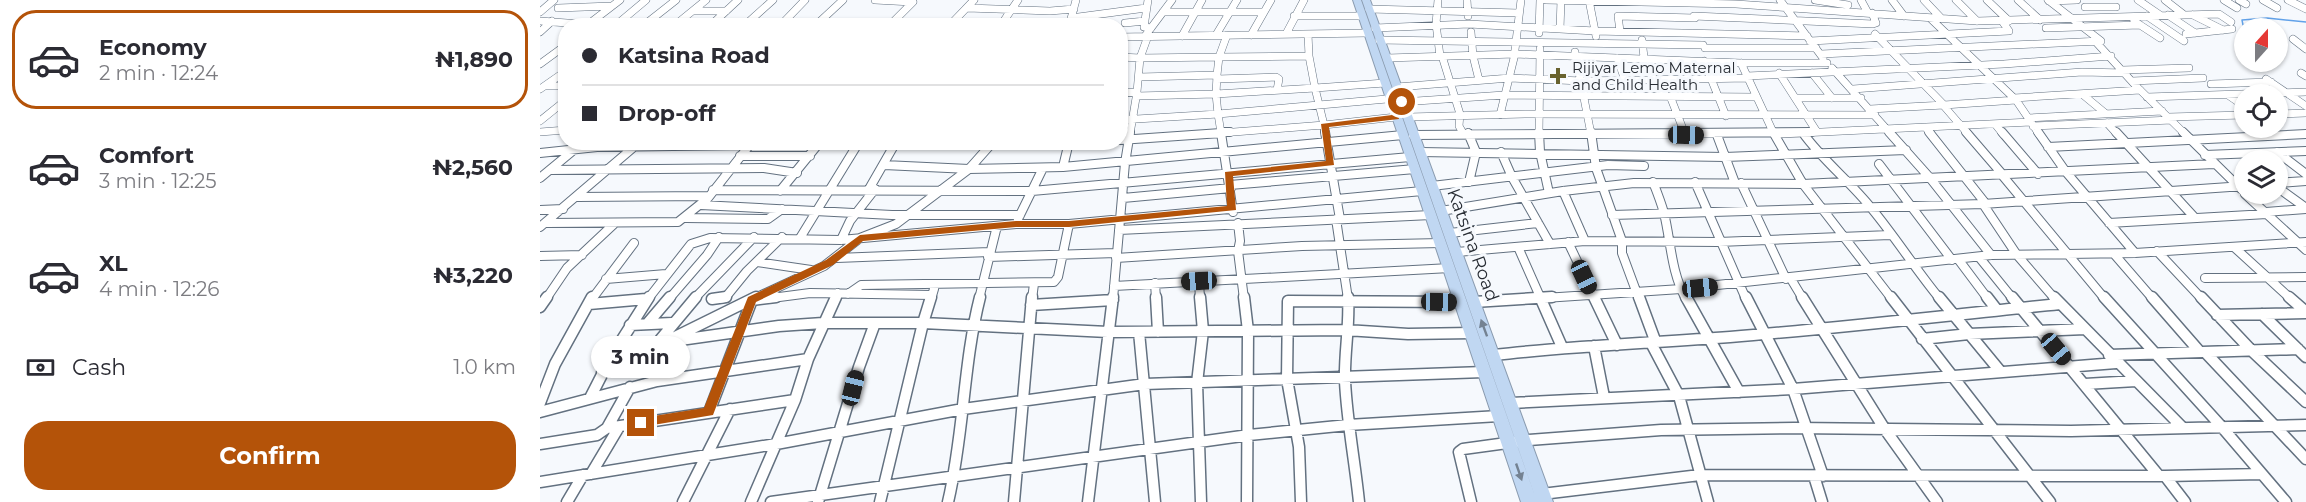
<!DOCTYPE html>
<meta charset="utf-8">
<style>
body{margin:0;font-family:Montserrat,sans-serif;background:#f2f2f3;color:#2b2b33;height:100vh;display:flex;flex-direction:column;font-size:22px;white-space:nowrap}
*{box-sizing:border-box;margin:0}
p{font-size:20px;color:#7c7c81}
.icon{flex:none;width:33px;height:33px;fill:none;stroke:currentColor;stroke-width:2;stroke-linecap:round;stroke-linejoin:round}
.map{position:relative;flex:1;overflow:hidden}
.details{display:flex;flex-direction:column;background:#fff;width:540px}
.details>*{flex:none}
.guide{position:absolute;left:18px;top:18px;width:570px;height:132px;border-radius:24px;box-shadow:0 2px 4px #0004;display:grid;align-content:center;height:132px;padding:0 24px;background:#fff}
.needle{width:39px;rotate:21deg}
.buttons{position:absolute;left:1694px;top:18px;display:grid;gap:12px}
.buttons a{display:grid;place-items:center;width:54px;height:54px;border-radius:50%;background:#fff;box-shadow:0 2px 4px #0004;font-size:30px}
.end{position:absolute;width:27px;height:27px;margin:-14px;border:8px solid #b45309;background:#fff;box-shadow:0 0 0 3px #fff}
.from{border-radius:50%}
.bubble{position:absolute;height:42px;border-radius:21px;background:#fff;box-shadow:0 2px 4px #0004;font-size:20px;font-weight:700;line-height:42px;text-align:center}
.car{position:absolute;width:18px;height:36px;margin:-18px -9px;border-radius:8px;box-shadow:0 0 4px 2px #0007;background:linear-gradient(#222 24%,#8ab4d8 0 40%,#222 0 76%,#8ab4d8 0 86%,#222 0)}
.guide b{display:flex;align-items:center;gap:21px;height:57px;font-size:22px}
.guide b+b{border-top:2px solid #e1e1e2}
.guide i{width:15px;height:15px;background:#2b2b33}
ul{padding:10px 0 0;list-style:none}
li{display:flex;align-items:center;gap:18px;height:99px;margin:0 12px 9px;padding:0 12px;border:3px solid transparent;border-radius:24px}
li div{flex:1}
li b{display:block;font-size:22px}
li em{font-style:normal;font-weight:700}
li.on{border-color:#b45309}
li>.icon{width:54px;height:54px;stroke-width:1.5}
.pay{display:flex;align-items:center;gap:15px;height:66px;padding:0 24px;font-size:22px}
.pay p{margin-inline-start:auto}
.cta{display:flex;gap:12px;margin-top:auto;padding:12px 24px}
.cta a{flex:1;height:69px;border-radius:24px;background:#b45309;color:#fff;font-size:24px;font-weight:700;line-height:69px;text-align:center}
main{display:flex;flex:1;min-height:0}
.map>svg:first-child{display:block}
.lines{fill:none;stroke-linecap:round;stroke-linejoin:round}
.stream{stroke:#62a2e9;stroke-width:1.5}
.minor-far2-casing{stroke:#637180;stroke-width:8}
.minor-far1-casing{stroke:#637180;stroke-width:10}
.minor-casing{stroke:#637180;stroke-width:13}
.highway-casing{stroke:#8a9baf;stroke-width:2}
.minor-far2{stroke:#fff;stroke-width:7}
.minor-far1{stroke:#fff;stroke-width:8}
.minor{stroke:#fff;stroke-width:10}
.highway{fill:#c0d7f2;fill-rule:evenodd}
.oneway{fill:#748292}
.route{fill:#b45309}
.poi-dot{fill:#68622e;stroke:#f6f9fd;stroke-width:2}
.labels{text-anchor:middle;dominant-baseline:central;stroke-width:6;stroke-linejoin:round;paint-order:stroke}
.far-poi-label{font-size:15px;fill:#272c33;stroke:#f6f9fd;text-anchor:start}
.street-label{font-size:18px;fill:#272c33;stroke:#f6f9fd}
</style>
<main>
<section class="details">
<ul>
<li class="on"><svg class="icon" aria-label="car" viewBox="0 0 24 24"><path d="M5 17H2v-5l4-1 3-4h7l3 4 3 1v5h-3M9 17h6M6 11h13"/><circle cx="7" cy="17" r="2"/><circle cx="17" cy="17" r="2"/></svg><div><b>Economy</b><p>2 min · 12:24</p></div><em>₦1,890</em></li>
<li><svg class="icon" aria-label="car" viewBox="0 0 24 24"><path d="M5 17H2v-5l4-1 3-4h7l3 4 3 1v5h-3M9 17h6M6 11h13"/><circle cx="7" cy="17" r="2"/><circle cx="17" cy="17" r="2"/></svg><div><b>Comfort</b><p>3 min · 12:25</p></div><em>₦2,560</em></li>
<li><svg class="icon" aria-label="car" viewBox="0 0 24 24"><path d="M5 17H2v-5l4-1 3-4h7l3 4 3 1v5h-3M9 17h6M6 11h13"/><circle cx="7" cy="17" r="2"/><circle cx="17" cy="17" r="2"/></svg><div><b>XL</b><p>4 min · 12:26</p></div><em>₦3,220</em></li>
</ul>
<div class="pay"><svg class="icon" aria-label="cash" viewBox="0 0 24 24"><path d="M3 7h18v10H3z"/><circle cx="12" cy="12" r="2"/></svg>Cash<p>1.0 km</p></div>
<div class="cta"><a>Confirm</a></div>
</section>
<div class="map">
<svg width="1766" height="502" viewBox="0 0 1766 502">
<rect width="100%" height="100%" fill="#f6f9fd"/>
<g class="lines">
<!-- stream -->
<path class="stream" d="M1703 25 1702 20 1727 18 1766 22"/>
<!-- minor-far2 casing -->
<g class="minor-far2-casing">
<path id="minor-far2" d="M335 0 372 2
M608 0 604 27 611 28
M898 0 896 24 900 56
M927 0 928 16
M1006 0 1196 4 1437 21 1679 14 1691 22
M1049 0 1056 36
M1240 0 1283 58
M1275 0 1308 5
M1321 0 1328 13
M1352 0 1364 16
M1384 0 1401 18
M1416 0 1437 21
M1447 0 1469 21
M1478 0 1500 20
M1598 0 1620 15
M1625 0 1643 14
M1684 0 1697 8
M1699 0 1706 4
M1723 0 1737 8
M1748 0 1766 9
M1509 1 1537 0
M1545 7H1576
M18 8 72 6
M427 8 510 11 534 9
M829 9 979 13
M153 11H186
M0 12 14 0
M623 12H724
M1628 15 1655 33
M1653 15 1683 30
M754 16H822
M1154 16 1333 24 1336 23 1332 13
M1607 16 1644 41
M531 18 606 8
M1390 18 1476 100 1499 134
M0 21 68 26
M1594 21 1620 38
M50 23 80 0
M585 23 605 21
M411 24 434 0
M350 25 373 2
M461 25 478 0
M75 26 106 0
M103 26 136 0
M134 26 166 0
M170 26 198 0
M204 26 233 0
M240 26 265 0
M275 26 303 0
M290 26H467
M529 26 536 0
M835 28 929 24 1055 31 1267 36
M1506 28 1600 25
M1020 29 1021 0
M1080 31 1078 16 1155 18
M0 32 12 21
M931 32 933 56 939 80
M999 33 1000 0
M746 34 764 0
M1335 34 1404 105 1476 100
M1646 34 1692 29
M676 35 697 0
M711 35 731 0
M605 36 632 0
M608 36 600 58 679 57 687 35
M642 36 662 0
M580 37 828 33
M1753 39 1766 49
M839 40 1163 45
M1102 40 1105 66 1126 96
M1270 41 1469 31 1462 21
M1555 41 1596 86 1645 134
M1165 48H1276
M1035 52 1051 134
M1281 54 1561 41 1508 0
M769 56 775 88 845 83
M902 56 920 114 919 126 923 133
M580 57 600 58 597 92 580 93
M847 58 975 54 1201 63H1287
M1077 58 1085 80
M1164 61 1186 116
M1201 63 1234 134
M0 64 26 45
M1292 68 1351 134
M1582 70 1649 68
M1239 73 1277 132
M1272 73 1292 98
M1761 73 1766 76
M1207 76 1464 64 1571 56
M599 77 677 75 679 57 769 56 768 34
M677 79 736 77 739 79 737 90
M1726 79 1766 106
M1592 81 1663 78
M1671 84 1731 82
M5 86H26
M857 87 970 78 1042 81 1208 78
M0 89 26 71
M1313 89 1542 72 1585 73
M1542 94 1565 113
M1688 95 1704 106
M596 96 676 94 678 114 858 98
M1130 96 1145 134
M1607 97 1766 92
M1256 98H1321
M1474 98 1600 90
M862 102 964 95 1215 97
M1403 105 1428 134
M1330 109 1404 105
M1737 114 1766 113
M960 115 974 58 981 0
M868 117 985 114 1335 115
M1628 117 1704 115
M1488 118 1622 111
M580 120 678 114 681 133 784 125 775 88 676 94 677 75
M0 121 26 100
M1567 123 1577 134
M1455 124 1463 134
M1493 126 1632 120
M1386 128 1391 134
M0 132 26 130
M590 134 597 92
M670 134H681
M785 134 784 125 856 117
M929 134H1172
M999 134 1000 49
M1240 134 1491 122"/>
</g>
<!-- minor-far1 casing -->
<g class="minor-far1-casing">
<path id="minor-far1" d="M681 132H690
M785 132 800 219
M999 132 1000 152 1009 193
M1051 132 1056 168 1082 241V253L1099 299
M1145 132 1146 135
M1233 132 1263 184 1352 299
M1349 132 1390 178 1451 255
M1389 132 1446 204
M1426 132 1463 175
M1462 132 1498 174
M1498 132 1526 172 1595 253
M1576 132 1655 218
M1643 132 1701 189
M928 133 936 152 929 182
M1263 133C1283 161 1311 182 1332 209 1356 238 1376 270 1400 299
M873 135 1272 132
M1177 135 1195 183
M580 140 681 133 693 212
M355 145H482L537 142
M1508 147 1766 134
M880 152 1185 157 1366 150
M961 152 972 177 1010 244
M1737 152 1766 174
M0 153 57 147 210 145
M1665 155 1766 151
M200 156H270
M1339 164 1412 260
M344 165 429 169 523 167 863 135
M523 167 529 142
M10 170 224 168 257 173
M1462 175 1565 299
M0 178 35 149
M1113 182C1117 192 1121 202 1124 213 1131 242 1131 272 1146 299
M1155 182 1206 299
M1201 183 1246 279
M1737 183 1766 181
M690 185 875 169
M892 186 1068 165 1104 166
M1737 187 1766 208
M329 189 356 142
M173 190 492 191 870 157
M240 191 280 142
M1023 191 1045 241
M1705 194 1766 250
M37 197 168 196
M583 198 691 188
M1443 204 1477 255 1515 299
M161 205 352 215H480
M0 210 23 209
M901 211 1023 191 1094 183 1263 184 1674 164
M1726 212 1766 209
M1072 215 1443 204 1704 186
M146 218 228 219 242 209
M478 219 503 168
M796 219 808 299
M7 223 138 222 168 198 212 142
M698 223 700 241 698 251 704 299
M1569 223 1727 214
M0 227 95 146
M579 230 891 215
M910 233 998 223
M260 238 319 142
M301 240 310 221 335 189
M1028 242 1055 299
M978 247 1001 299
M1694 247 1751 299
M1617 251 1662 299
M917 252 1045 241 1179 242 1350 235
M1574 254 1613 299
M0 256 42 255
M448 257 576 253
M1439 257 1473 299
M297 258 449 252
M576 258 762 246 901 243
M1418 259 1448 299
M217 262 271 270
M1665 278 1766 277
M66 279 126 274
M1251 279 1263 299
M659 281 660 299
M615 283 616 299
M574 286 910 268
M308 294 321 285 514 282 518 277 529 224
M6 299 27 268 75 223
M52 299 94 243
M108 299 151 244 170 238 301 240 476 224H529L882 191
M129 299 167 255 179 237
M154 299 214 237
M178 299 185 298 207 271 242 237
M213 299 284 266 320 238 356 224 429 169 453 142
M224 299 270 293 392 295
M295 299 298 293
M391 299 394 289
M439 299 457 226
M492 299 494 284
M573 299 585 163 590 132
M989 299 1141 289 1451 255 1595 253 1766 242"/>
</g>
<!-- minor casing -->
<g class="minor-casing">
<path id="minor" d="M616 297 618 332
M660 297 663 331 657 383 661 502
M704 297 708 331 707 502
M808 297C810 325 804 353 805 381 807 422 815 462 819 502
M1000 297 1022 347
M1054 297 1077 345
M1099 297 1116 343
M1146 297 1199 392
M1206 297 1253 389 1283 476
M1262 297 1344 428 1397 502
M1351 297 1510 502
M1399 297 1460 371
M1447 297 1457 310
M1472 297 1619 476
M1514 297 1643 428
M1564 297 1681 426 1746 502
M1612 297 1660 352
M1661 297 1711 350 1766 402
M1749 297 1766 312
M172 299 186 297
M934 302 1012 297
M49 304 106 299
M491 305 573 300
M0 307 7 297
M1722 314 1766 357
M1677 315 1766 313
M107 324 130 297
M90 325 132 323
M599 332 615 502
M1382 339 1429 334 1545 329
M126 342 239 326 283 323H383L568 332 806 330 868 334 932 333
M1111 343 1139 396 1168 502
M115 346 156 297
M1054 346 1064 397
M1665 352 1766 459
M954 355C1032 346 1111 343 1190 337 1300 328 1410 315 1520 304
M1569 355 1758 349
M62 373 216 297
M1545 384 1596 381
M50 398 71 357 109 297
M0 403 15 364 52 297
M971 403 1253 389 1576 363
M0 412 117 381 268 359
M169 412 212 300 236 297
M67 428 255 400
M0 444 57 435 67 428 90 387
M51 474 79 427
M1274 476 1282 502
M1625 476 1645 502
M0 482 236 444 423 409 605 384 944 372
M1002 494 1160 475 1625 476 1722 474
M27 502 43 475
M143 502 190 409
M211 502 255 400 268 359 296 297
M231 502 709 435 808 425 959 416
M278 502 319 367 335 323
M340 502 383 323 391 297
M408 502C424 435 423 364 440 297
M474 502 492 297
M548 502 573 297
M761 502 759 447 747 379 748 301 921 302
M931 502 919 452 923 449 989 440 1121 430 1254 428 1531 431 1766 425"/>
</g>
<!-- highway casing -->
<g class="highway-casing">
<path id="highway" d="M813 0H821L997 502H981Z
M822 0H830L1013 502H997Z"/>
</g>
<!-- minor-far2 -->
<use href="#minor-far2" class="minor-far2"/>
<!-- minor-far1 -->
<use href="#minor-far1" class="minor-far1"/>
<!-- minor -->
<use href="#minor" class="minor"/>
<!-- highway -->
<use href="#highway" class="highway"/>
</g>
<!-- one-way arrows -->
<defs><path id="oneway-solid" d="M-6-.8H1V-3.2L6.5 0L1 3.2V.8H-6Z" transform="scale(1.5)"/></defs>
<g class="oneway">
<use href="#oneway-solid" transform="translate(944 328) rotate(-110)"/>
<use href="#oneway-solid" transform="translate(979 472) rotate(71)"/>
</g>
<!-- route -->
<path class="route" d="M864 96 865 104 855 101 859 119 789 127 794 165 693 176 696 210 529 227H476L323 241 293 265 216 302 173 415 101 427 95 423 101 418 164 408 208 297 286 260 320 235 476 221H529L687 206 685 172 786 161 781 124 852 115 847 99Z"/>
<!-- markers -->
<path class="poi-dot" d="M1015 67h6v6h6v6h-6v6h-6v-6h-6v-6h6z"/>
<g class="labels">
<!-- far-poi labels -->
<g class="far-poi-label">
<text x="1032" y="67">Rijiyar Lemo Maternal<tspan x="1032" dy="17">and Child Health</tspan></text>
</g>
<!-- street labels -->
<g class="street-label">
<text transform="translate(933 245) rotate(70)">Katsina Road</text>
</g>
</g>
</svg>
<div class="buttons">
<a><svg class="needle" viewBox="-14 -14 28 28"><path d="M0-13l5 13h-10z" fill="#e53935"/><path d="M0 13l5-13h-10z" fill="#7c7c81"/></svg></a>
<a><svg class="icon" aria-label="locate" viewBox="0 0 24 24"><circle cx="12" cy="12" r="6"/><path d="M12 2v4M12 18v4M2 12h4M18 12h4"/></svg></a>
<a><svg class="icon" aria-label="layers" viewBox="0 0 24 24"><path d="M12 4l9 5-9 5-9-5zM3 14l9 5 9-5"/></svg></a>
</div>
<i class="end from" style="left:862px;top:102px"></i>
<i class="end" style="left:101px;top:423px"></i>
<div class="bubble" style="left:51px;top:336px;width:99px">3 min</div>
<i class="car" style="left:1146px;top:135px;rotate:91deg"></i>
<i class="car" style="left:1044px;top:277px;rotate:155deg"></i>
<i class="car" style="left:659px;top:281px;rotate:267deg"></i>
<i class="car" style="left:1160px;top:288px;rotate:84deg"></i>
<i class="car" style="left:899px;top:302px;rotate:91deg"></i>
<i class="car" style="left:1516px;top:349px;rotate:140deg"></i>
<i class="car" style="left:313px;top:388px;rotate:14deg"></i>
<div class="guide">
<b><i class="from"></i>Katsina Road</b>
<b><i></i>Drop-off</b>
</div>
</div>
</main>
